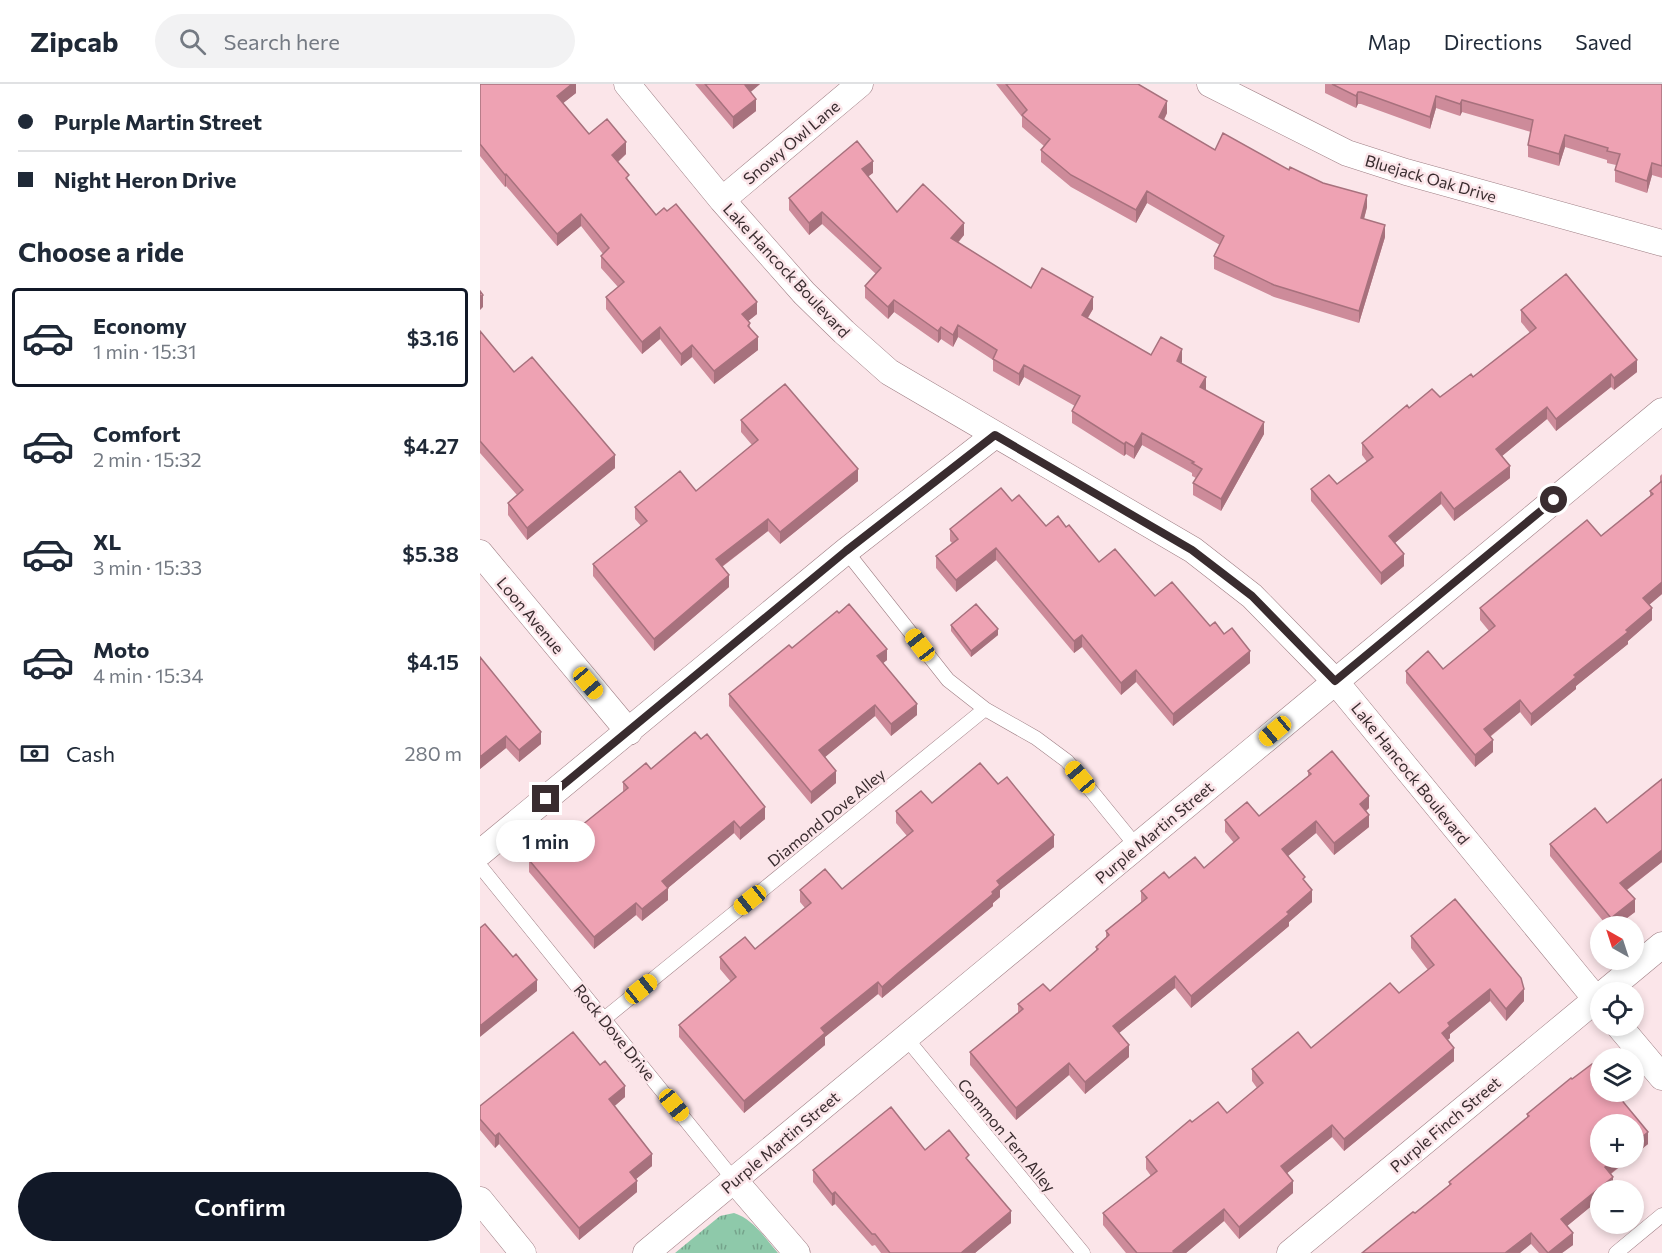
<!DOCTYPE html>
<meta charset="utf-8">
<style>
body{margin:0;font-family:Commissioner,sans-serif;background:#f2f2f3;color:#1f2937;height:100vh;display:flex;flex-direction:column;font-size:22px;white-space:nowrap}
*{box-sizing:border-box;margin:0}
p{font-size:20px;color:#747a83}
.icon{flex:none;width:33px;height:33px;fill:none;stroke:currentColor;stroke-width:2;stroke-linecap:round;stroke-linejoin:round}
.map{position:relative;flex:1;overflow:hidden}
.panel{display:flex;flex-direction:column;background:#fff;width:480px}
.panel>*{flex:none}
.banner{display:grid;align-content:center;height:132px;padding:0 18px;background:#fff}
.needle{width:39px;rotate:321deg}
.tools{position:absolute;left:1110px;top:832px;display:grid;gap:12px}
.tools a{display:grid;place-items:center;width:54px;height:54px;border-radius:50%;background:#fff;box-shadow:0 3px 9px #0003;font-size:30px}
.end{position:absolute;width:27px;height:27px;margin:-14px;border:8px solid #392c2f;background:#fff;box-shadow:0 0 0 3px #fff}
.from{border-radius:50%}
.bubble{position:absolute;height:42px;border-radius:21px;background:#fff;box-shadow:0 3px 9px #0003;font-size:20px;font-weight:600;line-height:42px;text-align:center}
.car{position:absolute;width:18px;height:36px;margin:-18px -9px;border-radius:8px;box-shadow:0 0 4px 2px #0007;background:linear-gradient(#f5c518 24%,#345 0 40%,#f5c518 0 76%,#345 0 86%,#f5c518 0)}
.banner b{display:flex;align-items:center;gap:21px;height:57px;font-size:22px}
.banner b+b{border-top:2px solid #e0e1e3}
.banner i{width:15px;height:15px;background:#1f2937}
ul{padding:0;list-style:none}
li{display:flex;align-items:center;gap:18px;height:99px;margin:0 12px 9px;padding:0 6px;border:3px solid transparent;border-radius:6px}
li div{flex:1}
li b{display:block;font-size:22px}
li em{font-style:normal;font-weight:600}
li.active{border-color:#111827}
li>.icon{width:54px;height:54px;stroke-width:1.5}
h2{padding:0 18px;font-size:27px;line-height:72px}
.pay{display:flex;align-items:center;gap:15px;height:66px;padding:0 18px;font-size:22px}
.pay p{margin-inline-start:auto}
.primary-button{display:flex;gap:12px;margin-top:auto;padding:12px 18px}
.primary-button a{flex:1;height:69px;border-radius:36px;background:#111827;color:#fff;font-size:24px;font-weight:600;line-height:69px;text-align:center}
header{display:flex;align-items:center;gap:36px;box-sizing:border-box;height:84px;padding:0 30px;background:#fff;border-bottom:2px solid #e0e1e3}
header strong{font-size:28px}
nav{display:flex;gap:33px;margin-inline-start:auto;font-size:21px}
.search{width:420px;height:54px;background:#f2f2f3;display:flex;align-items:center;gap:15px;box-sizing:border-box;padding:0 21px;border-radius:33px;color:#747a83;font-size:22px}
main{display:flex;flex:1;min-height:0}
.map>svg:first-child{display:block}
.park{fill:url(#park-tufts)}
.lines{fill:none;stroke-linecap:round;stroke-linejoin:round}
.service-casing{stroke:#9e7e84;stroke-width:15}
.minor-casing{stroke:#9e7e84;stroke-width:27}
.service{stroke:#fff;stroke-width:14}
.minor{stroke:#fff;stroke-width:26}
.wall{fill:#cd8b9a}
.shaded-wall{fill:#a7717d}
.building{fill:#eea2b3;stroke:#a7717d;stroke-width:1.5}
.route{stroke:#392c2f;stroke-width:8}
.labels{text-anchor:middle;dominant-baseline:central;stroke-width:5;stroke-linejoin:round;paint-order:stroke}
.street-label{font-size:16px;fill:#392c2f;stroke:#fbe5e9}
</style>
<header>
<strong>Zipcab</strong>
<div class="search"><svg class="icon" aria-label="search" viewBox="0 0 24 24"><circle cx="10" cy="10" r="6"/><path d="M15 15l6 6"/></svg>Search here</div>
<nav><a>Map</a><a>Directions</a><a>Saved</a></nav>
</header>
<main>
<section class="panel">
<div class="banner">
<b><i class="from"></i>Purple Martin Street</b>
<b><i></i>Night Heron Drive</b>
</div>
<h2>Choose a ride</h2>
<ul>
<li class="active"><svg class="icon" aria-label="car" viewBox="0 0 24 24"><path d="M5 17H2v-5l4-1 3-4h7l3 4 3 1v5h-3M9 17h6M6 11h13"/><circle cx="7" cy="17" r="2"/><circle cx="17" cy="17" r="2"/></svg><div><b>Economy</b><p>1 min · 15:31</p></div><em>$3.16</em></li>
<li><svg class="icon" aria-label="car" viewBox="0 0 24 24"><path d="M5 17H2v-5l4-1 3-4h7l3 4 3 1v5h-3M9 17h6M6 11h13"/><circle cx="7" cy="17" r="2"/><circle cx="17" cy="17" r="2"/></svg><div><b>Comfort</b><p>2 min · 15:32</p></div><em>$4.27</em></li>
<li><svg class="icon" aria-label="car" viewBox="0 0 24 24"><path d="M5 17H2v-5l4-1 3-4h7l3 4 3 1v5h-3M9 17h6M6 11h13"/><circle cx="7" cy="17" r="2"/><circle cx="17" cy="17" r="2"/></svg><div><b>XL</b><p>3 min · 15:33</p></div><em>$5.38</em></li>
<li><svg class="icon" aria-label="car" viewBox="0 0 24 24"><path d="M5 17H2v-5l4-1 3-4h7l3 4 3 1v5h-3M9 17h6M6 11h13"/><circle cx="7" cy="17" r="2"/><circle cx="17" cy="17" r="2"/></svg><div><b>Moto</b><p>4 min · 15:34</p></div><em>$4.15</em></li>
</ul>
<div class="pay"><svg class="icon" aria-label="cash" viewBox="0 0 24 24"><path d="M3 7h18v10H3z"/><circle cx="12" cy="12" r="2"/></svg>Cash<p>280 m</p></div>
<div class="primary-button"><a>Confirm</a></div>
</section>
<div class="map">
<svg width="1182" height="1169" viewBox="0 0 1182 1169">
<defs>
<pattern id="park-tufts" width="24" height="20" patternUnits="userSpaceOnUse" patternTransform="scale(1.5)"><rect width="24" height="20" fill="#8ec9aa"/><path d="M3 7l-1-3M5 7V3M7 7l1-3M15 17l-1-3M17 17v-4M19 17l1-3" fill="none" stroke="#75a38b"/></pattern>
</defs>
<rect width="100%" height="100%" fill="#fbe5e9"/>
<!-- park -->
<path class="park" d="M254 1129C273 1135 285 1154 298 1169H195L240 1132Z"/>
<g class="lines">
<!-- service casing -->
<g class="service-casing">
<path id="service" d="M366 467 468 596 505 625 556 654 587 677 657 763
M0 782 254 1096
M124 935 505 625
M426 954 603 1169
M1136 1169 1182 1131"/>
</g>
<!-- minor casing -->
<g class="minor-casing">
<path id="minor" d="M147 0 242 116 324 209 364 248 409 288 713 466 772 512 855 597 1120 920
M730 0 867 69 926 88 1182 159
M242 116 380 0
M0 469 149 648
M0 769 366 467 515 351
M1124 909 1182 861
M1139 942 1182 993
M254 1096 317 1169
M0 1116 43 1169
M166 1169 1182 327
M810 1169 1120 912"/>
</g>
<!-- service -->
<use href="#service" class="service"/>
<!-- minor -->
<use href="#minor" class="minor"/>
</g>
<!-- wall -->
<path class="wall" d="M0 0H96V9L83 19 109 50 146 70 138 78 149 97 176 131 277 230 268 237 278 266 234 300 212 273 201 282 180 255 162 270 126 225V213L138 203 121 184V172L123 170 101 142 77 162 26 102 25 103 0 72Z
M215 0H280L270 8 276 27 253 45Z
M516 0H658L687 29 684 36 735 66 809 86 887 123 884 135 905 153 879 239 794 213 734 185V172L740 161 667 119 656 139 591 103 561 78V66L564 62 542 43V33Z
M845 0H1182V94L1172 91 1167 109 1135 98V86L1136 81 1127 79V76L1085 63 1079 82 1048 73V61L1051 48 982 28 980 32 956 24 950 45 881 20H878L876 24 845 9Z
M393 89 388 92 417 128 484 151 478 159 551 204 613 225 608 234 671 271 702 278 701 279 726 305V306L784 350 741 427 713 411V399L716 394 712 392V389L662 361 654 375 646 370 644 372 592 339V327L595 322 544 293 539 302 513 287V276L478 253 473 263 461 255 458 259 414 228 408 235 385 214V202L396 190 342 140 329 151 309 126V114Z
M1041 226 1157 288 1134 306 1131 303 1076 347 1067 335 1022 372 1030 394 974 437 961 420 915 459 924 482 901 501 831 417V405L857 400 887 378 882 371V359L929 324 960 313 993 293 1050 249 1041 238Z
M0 247 34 288 135 384 47 456 28 431V419L37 411 0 369Z
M261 336 378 397 300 460 288 447 242 483 249 503 174 567 113 492V480L161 442 155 435V423L216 407 272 361 261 348Z
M1182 390V510L1169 521 1172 536 1148 557V560L1096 602V605L1051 642 1040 628 1010 653 1013 668 995 683 926 599V587L963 585 1009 547 1000 536V524L1121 452 1170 412V407L1180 398V392Z
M532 417 566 442 586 443 619 478 675 512 744 550 770 579 693 642 656 598 641 611 602 563 594 569 516 476 476 508 456 484V472L472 459 470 457V445Z
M471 541 518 551 491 573 471 547Z
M312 564 407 576 403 579 437 631 411 652 395 632 345 673 356 699 331 720 249 622V610Z
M0 573 61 660 39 678 26 664 0 685Z
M171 685 285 735 260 756 254 749 188 804V816L162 837 156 831 114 865 49 788V776L76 762 143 708V698Z
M828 687 889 724 886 727 889 743 854 771 836 749 808 772 825 798 832 818 809 838V842L711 924 695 904 639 949 649 973 605 1010 589 991 536 1036 490 981V968L538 929V920L570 907 616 867V863L626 855V847L661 818V807L689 794 724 784 754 759 745 748V736L779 732 828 692Z
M1182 695V778L1147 806 1155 828 1135 843H1128L1070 772V760L1127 739Z
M518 700 574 763 520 806V813L513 819V822L402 914 398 910 345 953V961L264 1029 199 953V941L251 898 240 885V873L275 865 325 824 320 818V806L362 805 427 752 416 739V727L452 719Z
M931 852 1044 917 1026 937 1010 917 970 950V954L967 956 974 977 864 1067 852 1053 807 1089 813 1109 759 1155 744 1137 706 1169H646L623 1141V1129L671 1092 666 1085V1073L712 1038 747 1029 777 1004 772 997V985L831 964 919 909 948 886 931 864Z
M145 1013 134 1022 172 1082 156 1095 157 1108 99 1156 19 1060 15 1064 0 1046V1022Z
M1047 1030 1168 1060 1131 1090 1133 1105 1130 1107H1120V1115L1087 1142 1093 1161 1082 1169H1059L1051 1160 935 1129 969 1101V1098L1047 1034Z
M445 1066 489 1077 531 1139 495 1169H401L395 1161 392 1162 355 1120 352 1122 333 1098V1086Z"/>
<!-- shaded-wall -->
<path class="shaded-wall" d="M92 0H96V9L77 24V12Z
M265 0H280L265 13Z
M878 8V20L876 24V12Z
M956 12V24L950 45V33Z
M276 15V27L253 45V33Z
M982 16V28L980 32V20Z
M687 17V29L679 45V33Z
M1085 51V63L1079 82V70Z
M146 58V70L132 83V71Z
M393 77V89L382 97V85Z
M1172 79V91L1167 109V97Z
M26 90V102L25 103V91Z
M667 107V119L656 139V126Z
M887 111V123L881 146V134Z
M342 128V140L329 151V139Z
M101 130V142L77 162V150Z
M484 139V151L471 166V154Z
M905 141V153L879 239V227Z
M3 211V223L0 226V213Z
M613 213V225L602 243V231Z
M414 216V228L408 235V223Z
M277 218V230L262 242V230Z
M478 241V253L473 263V251Z
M180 243V255L162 270V258Z
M461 243V255L458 259V247Z
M278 253V266L234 300V287Z
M212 261V273L201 282V270Z
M702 265V278L697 289V277Z
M1157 276V288L1134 306V294Z
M544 281V293L539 302V290Z
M1131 290V303L1076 347V335Z
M726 293V305L720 316V303Z
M1067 323V335L1016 377V365Z
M784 338V350L741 427V415Z
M662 349V361L654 375V363Z
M646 358V370L644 372V360Z
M135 371V384L47 456V444Z
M1030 382V394L974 437V425Z
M378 385V397L300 460V448Z
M961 408V420L909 464V452Z
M288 435V447L236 487V475Z
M516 464V476L476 508V496Z
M924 470V482L901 501V489Z
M249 491V503L174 567V555Z
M1182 498V510L1163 526V514Z
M1172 524V536L1148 557V560L1096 602V605L1051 642V630L1094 591Z
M518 545V551L491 573V567Z
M602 551V563L594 569V557Z
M407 565V576L397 584V572Z
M770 567V579L693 642V630Z
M656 586V598L641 611V599Z
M1040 616V628L1004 657V645Z
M437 620V631L411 652V640Z
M395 621V632L339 678V666Z
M61 648V660L39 678V666Z
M26 652V664L0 685V673Z
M1013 656V668L995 683V671Z
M356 687V699L331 720V708Z
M889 712V724L880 732V720Z
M285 723V735L260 756V744Z
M889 731V743L854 771V759Z
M254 737V749L182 809V797Z
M836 737V749L802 777V765Z
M574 751V763L520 806V813L513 819V822L402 914V903L512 808 517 797Z
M1182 766V778L1140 811V799Z
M188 804V816L162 837V825Z
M832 806V818L809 838V842L711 924V912Z
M1155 815V828L1135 843H1131V834Z
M156 819V831L114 865V853Z
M695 892V904L633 954V942Z
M57 896V907L0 953V942Z
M398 898V910L345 953V961L264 1029V1017L341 944Z
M1010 905V917L970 950V954L962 961V949L968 939Z
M1044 905V917L1026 937V925Z
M649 961V973L605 1010V998Z
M974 964V977L864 1067V1055Z
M589 979V991L536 1036V1024Z
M145 1002V1013L129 1027V1015Z
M852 1041V1053L801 1094V1082Z
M1168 1048V1060L1154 1071V1060Z
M19 1049V1060L15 1064V1052Z
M172 1070V1082L150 1100V1088Z
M1136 1074H1150L1125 1094V1083Z
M1133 1093V1105L1130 1107H1120V1115L1081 1147V1135Z
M157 1097V1108L99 1156V1144Z
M813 1097V1109L759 1155V1143Z
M355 1108V1120L352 1122V1110Z
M744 1125V1137L706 1169H693V1167Z
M531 1127V1139L495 1169H481Z
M1051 1149V1160L1040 1169H1025Z
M1093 1149V1161L1082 1169H1068Z"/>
<!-- building -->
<path class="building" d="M0 0H92L77 12 109 50 127 35 146 58 132 71 149 91 146 94 176 131 184 124 187 127 196 120 277 218 262 230 270 239 268 242 278 253 234 287 212 261 201 270 180 243 162 258 126 213 144 198 121 172 129 164 101 130 77 150 26 90 25 91 0 60Z
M225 0H265V1L276 15 253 33Z
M526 0H658L687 17 679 33 735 66 743 49 809 86 810 83 843 99 887 111 881 134 905 141 879 227 794 201 734 172 744 152 667 107 656 126 591 91 561 66 570 55 542 31 547 26Z
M852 0H1182V82L1172 79 1167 97 1135 86 1140 70 1127 67 1128 64 1085 51 1079 70 1048 61 1053 36 982 16 980 20 956 12 950 33 881 8H878L876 12Z
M377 57 393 77 382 85 417 128 443 100 484 139 471 154 551 204 562 184 613 213 602 231 671 271 681 253 702 265 697 277 726 293 720 303 784 338 741 415 713 399 722 385 712 379 714 378 662 349 654 363 646 358 644 360 592 327 600 312 544 281 539 290 513 275 517 266 478 241 473 251 461 243 458 247 414 216 408 223 385 202 401 184 342 128 329 139 309 114Z
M1086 190 1157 276 1134 294 1131 290 1076 335 1067 323 1016 365 1030 382 974 425 961 408 909 452 924 470 901 489 831 405 849 391 857 400 893 373 882 359 927 321 929 324 952 305 960 313 991 290 993 293 1056 244 1041 226Z
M0 207 3 211 0 213Z
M0 247 34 288 52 273 135 371 47 444 28 419 43 406 0 357Z
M305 300 378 385 300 448 288 435 236 475 249 491 174 555 113 480 167 437 155 423 200 387 216 407 278 356 261 336Z
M1182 397V498L1163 514 1172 524 1146 546 1148 548 1094 591 1096 593 1051 630 1040 616 1004 645 1013 656 995 671 926 587 948 567 963 585 1015 542 1000 524 1107 436 1121 452 1173 410 1170 407Z
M521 404 532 417 539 411 566 442 578 432 586 443 589 441 619 478 635 465 675 512 692 498 730 542 735 538 744 550 752 544 770 567 693 630 656 586 641 599 602 551 594 557 516 464 476 496 456 472 478 455 470 445Z
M369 520 407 565 397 572 437 620 411 640 395 621 339 666 356 687 331 708 249 610 309 561 312 564 357 527 359 529Z
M496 520 518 545 491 567 471 541Z
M0 573 61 648 39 666 26 652 0 673Z
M215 648 221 655 227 650 285 723 260 744 254 737 182 797 188 804 162 825 156 819 114 853 49 776 72 757 76 762 148 704 143 698 166 679 171 685Z
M852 667 889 712 880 720 889 731 854 759 836 737 802 765 825 793 823 795 832 806 807 828 809 830 711 912 695 892 633 942 649 961 605 998 589 979 536 1024 490 968 543 925 538 920 563 900 570 907 618 865 616 863 629 851 626 847 667 814 661 807 684 788 689 794 715 773 724 784 759 754 745 736 767 718 779 732 831 690 828 687Z
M500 679 518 700 527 693 574 751 517 797 520 801 512 808 513 810 418 889 402 903 398 898 341 944 345 949 264 1017 199 941 256 893 240 873 265 853 275 865 331 819 320 806 345 785 362 805 433 747 416 727 441 707 452 719Z
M1182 695V766L1140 799 1155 815 1131 834 1070 760 1115 724 1127 739Z
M975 815 1041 894 1044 905 1026 925 1010 905 968 939 970 942 962 949 974 964 864 1055 852 1041 801 1082 813 1097 759 1143 744 1125 693 1167 695 1169H657L623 1129 677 1087 666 1073 710 1036 712 1038 738 1018 747 1029 783 999 772 985 818 948 831 964 910 899 919 909 954 881 931 852Z
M5 840 33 873 36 870 57 896 0 942V844Z
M93 948 120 981 125 977 145 1002 129 1015 172 1070 150 1088 157 1097 99 1144 19 1049 15 1052 0 1035V1022Z
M1112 980 1120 990V1008H1135L1168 1048 1154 1060V1041H1120V1074H1136L1125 1083 1133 1093 1081 1135 1093 1149 1068 1169 1051 1149 1025 1169H882L914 1143 933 1128 935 1129 971 1100 969 1098 1049 1032 1047 1030 1091 994 1092 995Z
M411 1023 445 1066 469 1046 489 1071 486 1074 531 1127 481 1169H410L395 1150H392L355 1108 352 1110 333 1086Z"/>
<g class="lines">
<!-- route -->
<path class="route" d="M66 715 366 467 515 351 712 466 772 512 855 597 1074 416"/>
</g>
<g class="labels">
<!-- street labels -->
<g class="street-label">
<text transform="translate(311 58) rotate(-40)">Snowy Owl Lane</text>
<text transform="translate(951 94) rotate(16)">Bluejack Oak Drive</text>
<text transform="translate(307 186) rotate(47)">Lake Hancock Boulevard</text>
<text transform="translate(51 531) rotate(50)">Loon Avenue</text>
<text transform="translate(931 689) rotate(51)">Lake Hancock Boulevard</text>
<text transform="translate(346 733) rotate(-39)">Diamond Dove Alley</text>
<text transform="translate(674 748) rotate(-40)">Purple Martin Street</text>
<text transform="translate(135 948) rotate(51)">Rock Dove Drive</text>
<text transform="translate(965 1040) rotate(-40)">Purple Finch Street</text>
<text transform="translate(527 1051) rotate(50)">Common Tern Alley</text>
<text transform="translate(300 1058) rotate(-40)">Purple Martin Street</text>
</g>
</g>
</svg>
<div class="tools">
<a><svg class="needle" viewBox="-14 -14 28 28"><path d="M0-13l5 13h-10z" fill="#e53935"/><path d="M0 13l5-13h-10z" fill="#747a83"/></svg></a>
<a><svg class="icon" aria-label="locate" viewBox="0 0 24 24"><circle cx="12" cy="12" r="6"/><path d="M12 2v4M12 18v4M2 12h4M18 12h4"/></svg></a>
<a><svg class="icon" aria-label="layers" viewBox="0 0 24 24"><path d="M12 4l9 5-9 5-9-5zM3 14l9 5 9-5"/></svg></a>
<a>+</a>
<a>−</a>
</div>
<i class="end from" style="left:1074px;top:416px"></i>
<i class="end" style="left:66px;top:715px"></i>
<div class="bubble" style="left:16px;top:736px;width:99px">1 min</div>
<i class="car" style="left:440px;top:561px;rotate:322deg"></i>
<i class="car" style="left:108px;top:599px;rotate:140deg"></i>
<i class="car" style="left:795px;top:647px;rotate:230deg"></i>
<i class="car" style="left:600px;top:693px;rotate:320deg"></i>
<i class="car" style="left:270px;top:816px;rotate:231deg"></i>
<i class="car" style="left:161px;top:905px;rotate:51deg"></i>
<i class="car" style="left:194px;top:1021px;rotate:141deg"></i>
</div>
</main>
